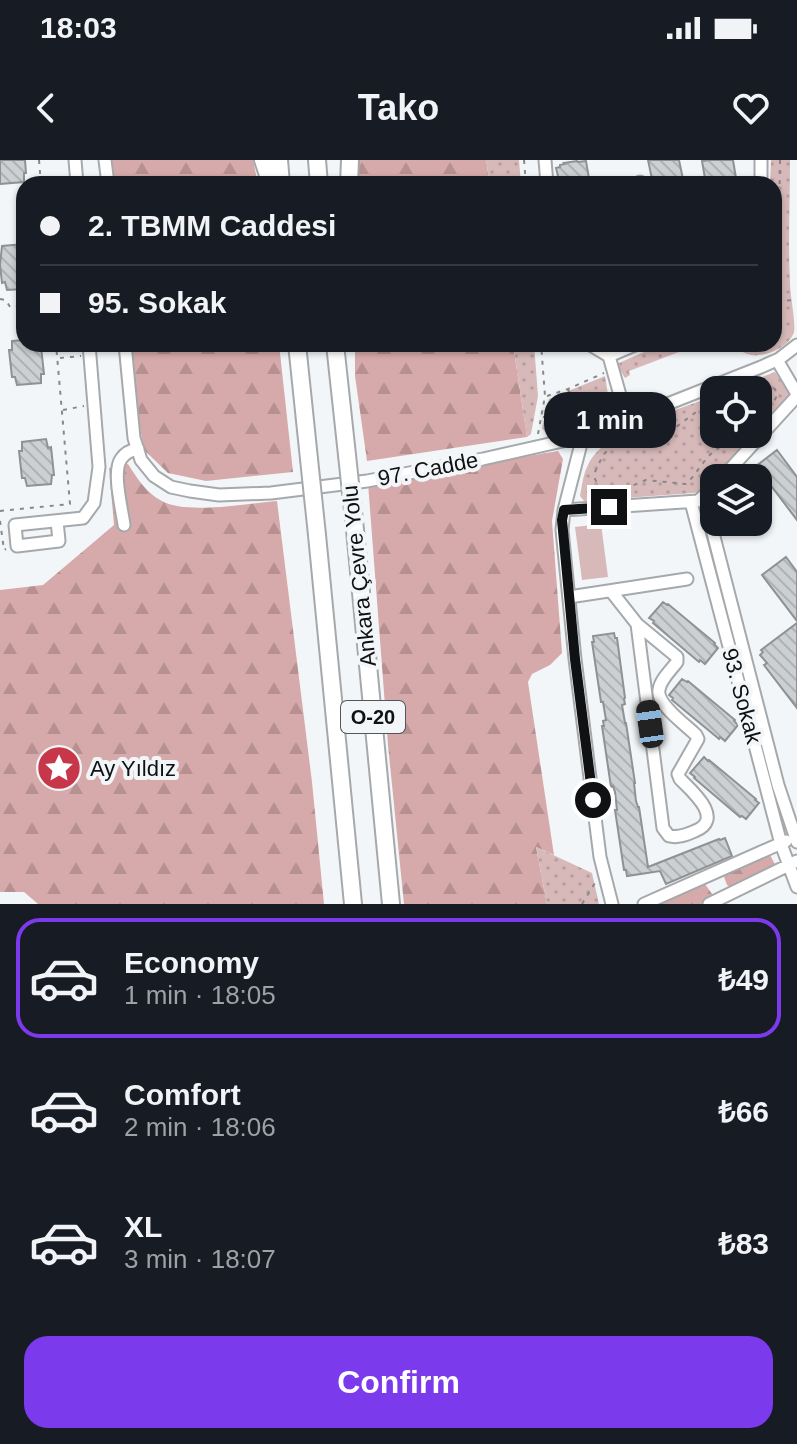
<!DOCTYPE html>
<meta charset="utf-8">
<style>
body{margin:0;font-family:Helvetica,sans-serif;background:#20242c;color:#f1f3f6;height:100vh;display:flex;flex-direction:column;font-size:30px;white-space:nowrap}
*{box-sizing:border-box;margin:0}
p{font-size:26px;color:#9ea1a6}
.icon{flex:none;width:44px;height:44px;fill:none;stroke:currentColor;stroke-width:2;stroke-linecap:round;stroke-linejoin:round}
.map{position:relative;height:744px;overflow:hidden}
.drawer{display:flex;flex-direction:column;background:#171b24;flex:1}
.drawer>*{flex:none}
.banner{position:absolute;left:16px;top:16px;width:766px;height:176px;border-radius:24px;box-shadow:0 2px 6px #0004;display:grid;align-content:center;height:176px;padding:0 24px;background:#171b24}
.controls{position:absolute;left:700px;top:216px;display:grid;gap:16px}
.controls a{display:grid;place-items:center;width:72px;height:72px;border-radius:16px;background:#171b24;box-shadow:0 2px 6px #0004;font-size:40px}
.end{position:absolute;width:36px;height:36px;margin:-18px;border:10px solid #101112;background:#fff;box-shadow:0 0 0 4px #fff}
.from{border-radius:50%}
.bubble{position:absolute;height:56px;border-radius:24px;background:#171b24;box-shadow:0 2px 6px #0004;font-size:26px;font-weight:700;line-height:56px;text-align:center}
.car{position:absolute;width:24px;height:48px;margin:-24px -12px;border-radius:10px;box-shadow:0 0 6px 2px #0007;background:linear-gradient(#222 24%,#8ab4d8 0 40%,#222 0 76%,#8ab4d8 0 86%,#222 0)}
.banner b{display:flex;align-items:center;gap:28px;height:76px;font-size:30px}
.banner b+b{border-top:2px solid #363941}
.banner i{width:20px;height:20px;background:#f1f3f6}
ul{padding:14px 0 0;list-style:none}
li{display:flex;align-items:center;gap:24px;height:120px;margin:0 16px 12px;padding:0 8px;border:4px solid transparent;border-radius:24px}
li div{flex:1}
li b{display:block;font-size:30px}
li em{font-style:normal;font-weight:700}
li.selected{border-color:#7c3aed}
li>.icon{width:72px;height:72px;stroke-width:1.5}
.button{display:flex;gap:16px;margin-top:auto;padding:16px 24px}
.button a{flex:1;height:92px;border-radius:24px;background:#7c3aed;color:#fff;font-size:32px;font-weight:700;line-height:92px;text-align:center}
.status{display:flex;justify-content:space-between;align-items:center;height:56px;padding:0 40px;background:#171b24;direction:ltr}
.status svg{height:22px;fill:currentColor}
header{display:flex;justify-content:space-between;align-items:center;height:104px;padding:0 24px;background:#171b24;font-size:36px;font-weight:700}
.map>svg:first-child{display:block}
.green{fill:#d7b9b9}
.forest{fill:url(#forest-firs)}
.park{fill:url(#park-dots)}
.building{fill:url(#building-back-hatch);stroke:#8f9294;stroke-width:2}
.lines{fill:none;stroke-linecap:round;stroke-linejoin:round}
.minor-casing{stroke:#a6a9ab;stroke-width:15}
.highway-casing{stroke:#a6a9ab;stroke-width:20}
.path{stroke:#86888a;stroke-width:2;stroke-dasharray:4 6;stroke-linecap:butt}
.minor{stroke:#fff;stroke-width:11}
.highway{stroke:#fff;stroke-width:16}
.highway-bridge-casing{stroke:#a6a9ab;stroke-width:20;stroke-linecap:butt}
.highway-bridge{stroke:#fff;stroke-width:16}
.route{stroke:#101112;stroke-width:10}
.labels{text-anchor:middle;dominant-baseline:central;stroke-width:8;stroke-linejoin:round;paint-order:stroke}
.shield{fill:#f3f6f8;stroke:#545657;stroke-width:2}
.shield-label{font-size:20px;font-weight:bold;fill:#101112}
.street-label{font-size:22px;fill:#101112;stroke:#f3f6f8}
.poi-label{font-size:22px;fill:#101112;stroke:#f3f6f8;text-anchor:start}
</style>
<div class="status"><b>18:03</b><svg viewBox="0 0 49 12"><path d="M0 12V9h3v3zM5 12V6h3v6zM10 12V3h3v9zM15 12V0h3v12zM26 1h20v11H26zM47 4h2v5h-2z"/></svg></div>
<header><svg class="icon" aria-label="back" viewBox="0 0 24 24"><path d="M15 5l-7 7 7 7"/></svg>Tako<svg class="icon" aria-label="heart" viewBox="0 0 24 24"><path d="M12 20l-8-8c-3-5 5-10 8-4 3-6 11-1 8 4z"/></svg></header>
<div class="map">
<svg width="797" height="744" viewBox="0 0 797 744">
<defs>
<pattern id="forest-firs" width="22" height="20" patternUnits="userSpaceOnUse" patternTransform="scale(2)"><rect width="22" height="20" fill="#d6aaaa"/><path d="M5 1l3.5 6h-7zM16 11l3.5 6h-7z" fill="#b79191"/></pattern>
<pattern id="park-dots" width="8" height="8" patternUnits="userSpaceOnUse" patternTransform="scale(2)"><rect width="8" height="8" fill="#d7b9b9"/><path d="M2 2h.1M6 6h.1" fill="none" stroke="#b89e9e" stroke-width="1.8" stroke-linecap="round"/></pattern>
<pattern id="building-back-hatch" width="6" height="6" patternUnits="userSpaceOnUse" patternTransform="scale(2)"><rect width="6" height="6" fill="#cdd0d2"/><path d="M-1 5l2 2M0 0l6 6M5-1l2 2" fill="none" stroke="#afb2b3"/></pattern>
</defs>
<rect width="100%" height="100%" fill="#f3f6f8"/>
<!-- green -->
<path class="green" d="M601 364 608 417 582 420 575 367Z"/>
<!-- forest -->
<path class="forest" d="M110 0H253L258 24H113Z
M357 0H486L490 24H356Z
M130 184H279L293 312 206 321 168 313 144 290 137 252Z
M355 184H513L527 277 367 301 355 216Z
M558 291 563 299 552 361 562 493 550 505 532 514 528 522 554 695 536 687 547 744H404L388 585 368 323Z
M128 304C137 318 146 333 162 341 187 355 248 343 277 341L312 622 324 744H38L24 732H0V430L43 425 114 365 109 308Z
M770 695 776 706 732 728 727 725 724 717 727 713Z
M705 724 712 734V738L701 744H658Z"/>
<!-- park -->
<path class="park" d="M486 0H519L521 24H490Z
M771 0H790C790 41 788 82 790 123 790 134 796 164 794 172 789 188 763 199 747 194 742 192 737 188 732 184H774V24H770Z
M513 184H534L538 236 531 274 527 277Z
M662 184H700L629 211 630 215 625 218 620 210 619 203Z
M775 212 790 235 758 271V230H728Z
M605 216 610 247C594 266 568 267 545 272L542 268 549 239Z
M714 236V274H755L703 330 694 333 584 341 580 336C582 326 583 314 588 305 605 269 678 250 714 236Z
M536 687 592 713 599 744H547Z"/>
<!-- building -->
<path class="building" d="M0 0H25L26 13H24V22L0 24Z
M648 0H679L684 24H653Z
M710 0H733L737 24H706L702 1Z
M577 1 578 2 586 1 590 24H560L556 8 560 7V5L565 4 564 3Z
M24 84V129L7 130 5 122 2 123 0 105 2 86Z
M24 180V184H38V187H41L44 214H41V223L17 225 15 217H12L9 190H12V181Z
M46 279 48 288 51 287 54 315H52L51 324 27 326 25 318H22L19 291H22V282Z
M777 290 797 317V360L756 306Z
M786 397 797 412V461L762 415Z
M663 442 667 445 668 444 715 483 714 484 718 488 705 504 700 500 699 502 653 463 654 461 649 458Z
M797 463V548L764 505 767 503 760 495 763 492 761 490Z
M614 473 615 478H617L625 538 624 539 625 544 622 545 625 563H626L635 623H634L636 641 638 647H639L648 707 719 679 720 680 725 678 732 696 666 724 660 711 627 716 626 710H624L615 650H617L615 632 613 626 611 627 602 566H604L603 561 606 560 603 542H601L592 482H594L593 476Z
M682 519 687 522 688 521 735 560 734 561 738 565 725 581 720 577 719 579 672 540 673 538 669 535Z
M704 597 708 601 709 600 756 639 755 640 759 643 746 659 742 656 740 657 694 618 695 617 690 613Z"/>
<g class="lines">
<!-- minor casing -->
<g class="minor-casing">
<path id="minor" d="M75 0 77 24
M105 0 108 24
M545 0 547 24
M640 22V24
M761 24V0
M125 184 134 278 141 300 154 316 171 327 190 331 219 335 271 333 367 321 483 299 589 275 761 207 779 199 797 185
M589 184 609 196 627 260
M609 196 637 184
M777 200 797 234
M583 276 564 350 562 370 575 499 600 697 612 744
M722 318 797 236
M704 338 778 625 797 682
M691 342 781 684 797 727
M564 350 698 341 714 327
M57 361 59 381 17 386 15 365 83 358 94 343 99 307 89 184
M124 365C122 349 112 312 121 299 125 293 131 290 138 289
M611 431 637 464 663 668 669 676C678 678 686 675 695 671 725 659 692 631 680 619L678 614 698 579 696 575C686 565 656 544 659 530 660 520 671 510 677 502V497L637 464
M569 437 687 419
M644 744 786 681
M709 744 797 701"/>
</g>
<!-- highway casing -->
<g class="highway-casing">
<path id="highway" d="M263 0 271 24
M279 0 281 24
M317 0 319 24
M349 24 350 0
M297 184 309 299
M335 184 347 295
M355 370 391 744
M317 375 353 744"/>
</g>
<!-- path -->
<path class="path" d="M39 0 41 24
M524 0 526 24
M780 0 778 141 797 140
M0 139 6 140 10 147 24 146
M60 198 81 196
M568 230 576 241
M756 230 760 226 768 225 775 229 777 236 771 246 764 247 758 244
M547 236 568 229 604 213
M594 242 611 236
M714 244 696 252 672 270 633 276 612 286 603 295 595 312V319L602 332 607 335 612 334 646 320 686 324C695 316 702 302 712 293 720 286 731 281 739 274
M63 250 84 246
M543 257C545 257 553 256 556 255 570 249 576 238 593 242 586 257 570 257 555 255
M538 274 545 236 541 184
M0 351 70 344 56 184
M0 361 4 390 6 389
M582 744 595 723"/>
<!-- minor -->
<use href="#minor" class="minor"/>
<!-- highway -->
<use href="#highway" class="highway"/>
<!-- highway-bridge casing -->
<g class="highway-bridge-casing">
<path id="highway-bridge" d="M347 295 355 370
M309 299 317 375"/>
</g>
<!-- highway-bridge -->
<use href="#highway-bridge" class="highway-bridge"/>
</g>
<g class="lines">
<!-- route -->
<path class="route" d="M593 640 575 499 562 360 564 350 609 347"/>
</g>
<!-- icons -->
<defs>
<g id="sight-disc" transform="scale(2.3)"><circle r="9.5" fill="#c73749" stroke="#f3f6f8"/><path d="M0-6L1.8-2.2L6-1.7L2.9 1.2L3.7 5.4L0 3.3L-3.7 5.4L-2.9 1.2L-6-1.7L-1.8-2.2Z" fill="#fff"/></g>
</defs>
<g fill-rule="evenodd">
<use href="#sight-disc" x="59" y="608"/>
</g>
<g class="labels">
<!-- shield labels -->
<rect class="shield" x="341" y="541" width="64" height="32" rx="6"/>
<g class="shield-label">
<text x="373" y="557">O-20</text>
</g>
<!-- street labels -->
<g class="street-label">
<text transform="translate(428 309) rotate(-11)">97. Cadde</text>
<text transform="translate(359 416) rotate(-96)">Ankara Çevre Yolu</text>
<text transform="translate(742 536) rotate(75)">93. Sokak</text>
</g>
<!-- poi labels -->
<g class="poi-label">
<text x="90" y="608">Ay Yıldız</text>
</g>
</g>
</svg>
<div class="controls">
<a><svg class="icon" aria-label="locate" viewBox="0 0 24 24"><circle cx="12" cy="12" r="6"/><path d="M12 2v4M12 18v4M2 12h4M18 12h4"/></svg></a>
<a><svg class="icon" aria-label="layers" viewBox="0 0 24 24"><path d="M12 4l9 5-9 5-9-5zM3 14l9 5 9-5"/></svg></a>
</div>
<i class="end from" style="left:593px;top:640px"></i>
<i class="end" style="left:609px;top:347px"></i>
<div class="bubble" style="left:544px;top:232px;width:132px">1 min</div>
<i class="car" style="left:650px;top:564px;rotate:352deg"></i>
<div class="banner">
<b><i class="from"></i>2. TBMM Caddesi</b>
<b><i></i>95. Sokak</b>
</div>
</div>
<section class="drawer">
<ul>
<li class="selected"><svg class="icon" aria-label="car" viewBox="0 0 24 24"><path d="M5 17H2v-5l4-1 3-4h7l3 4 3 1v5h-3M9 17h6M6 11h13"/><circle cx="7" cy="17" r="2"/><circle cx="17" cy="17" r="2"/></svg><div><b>Economy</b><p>1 min · 18:05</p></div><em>₺49</em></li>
<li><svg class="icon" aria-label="car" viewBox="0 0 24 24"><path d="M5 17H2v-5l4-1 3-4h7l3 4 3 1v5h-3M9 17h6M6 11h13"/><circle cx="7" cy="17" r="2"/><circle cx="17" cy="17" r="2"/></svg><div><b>Comfort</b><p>2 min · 18:06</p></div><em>₺66</em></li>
<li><svg class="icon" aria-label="car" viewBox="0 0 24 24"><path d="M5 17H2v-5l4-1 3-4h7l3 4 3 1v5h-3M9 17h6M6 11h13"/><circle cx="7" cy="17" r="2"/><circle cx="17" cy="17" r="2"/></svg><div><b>XL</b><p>3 min · 18:07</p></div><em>₺83</em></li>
</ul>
<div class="button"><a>Confirm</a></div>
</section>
